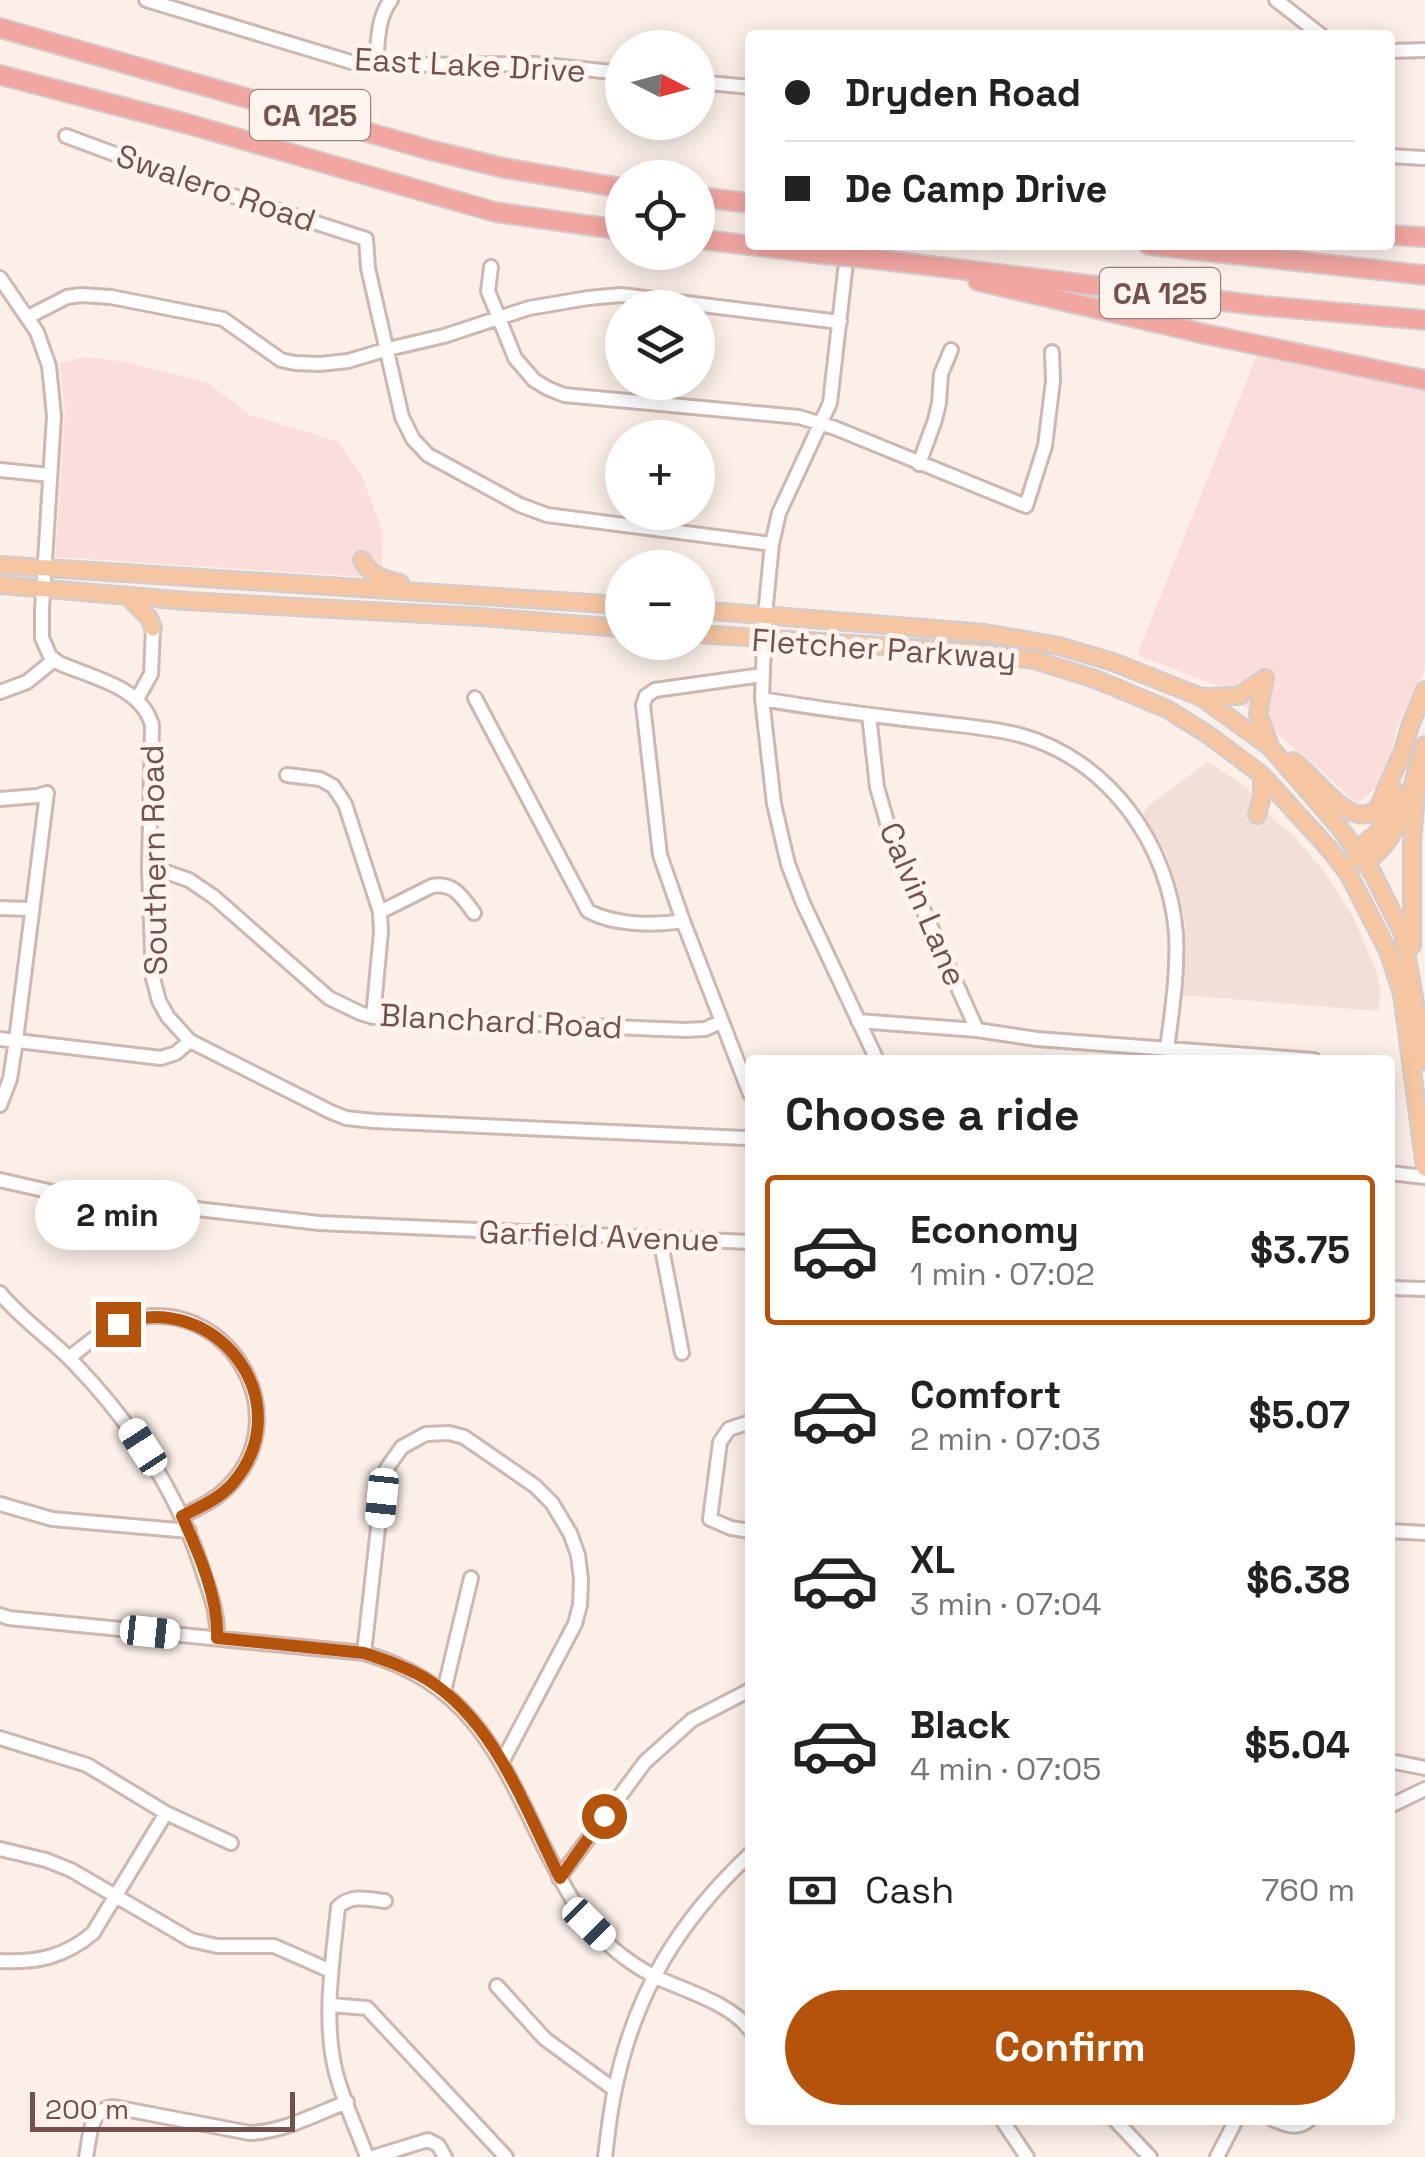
<!DOCTYPE html>
<meta charset="utf-8">
<style>
body{margin:0;font-family:"Space Grotesk",sans-serif;background:#f6f6f6;color:#222;height:100vh;display:flex;flex-direction:column;font-size:38px;white-space:nowrap}
*{box-sizing:border-box;margin:0}
p{font-size:32px;color:#767676}
.icon{flex:none;width:55px;height:55px;fill:none;stroke:currentColor;stroke-width:2;stroke-linecap:round;stroke-linejoin:round}
.map{position:relative;flex:1;overflow:hidden}
.drawer{position:absolute;left:745px;top:1055px;width:650px;height:1070px;display:flex;flex-direction:column;background:#fff;border-radius:10px;box-shadow:0 5px 25px #0003}
.drawer>*{flex:none}
.guide{position:absolute;left:745px;top:30px;width:650px;height:220px;border-radius:10px;box-shadow:0 5px 25px #0003;display:grid;align-content:center;height:220px;padding:0 40px;background:#fff}
.needle{width:65px;rotate:96deg}
.tools{position:absolute;left:605px;top:30px;display:grid;gap:20px}
.tools a{display:grid;place-items:center;width:110px;height:110px;border-radius:50%;background:#fff;box-shadow:0 5px 25px #0003;font-size:50px}
.scale{position:absolute;left:30px;bottom:25px;width:265px;box-sizing:border-box;padding-left:10px;border:5px solid #73524d;border-top:0;font-size:28px;line-height:35px;white-space:nowrap;color:#73524d;-webkit-text-stroke:8px #fef4ed;paint-order:stroke}
.end{position:absolute;width:45px;height:45px;margin:-22px;border:12px solid #b45309;background:#fff;box-shadow:0 0 0 5px #fff}
.from{border-radius:50%}
.bubble{position:absolute;height:70px;border-radius:35px;background:#fff;box-shadow:0 5px 25px #0003;font-size:32px;font-weight:800;line-height:70px;text-align:center}
.car{position:absolute;width:30px;height:60px;margin:-30px -15px;border-radius:12px;box-shadow:0 0 8px 2px #0007;background:linear-gradient(#fff 24%,#345 0 40%,#fff 0 76%,#345 0 86%,#fff 0)}
.guide b{display:flex;align-items:center;gap:35px;height:95px;font-size:38px}
.guide b+b{border-top:2px solid #e0e0e0}
.guide i{width:25px;height:25px;background:#222}
ul{padding:0;list-style:none}
li{display:flex;align-items:center;gap:30px;height:150px;margin:0 20px 15px;padding:0 20px;border:5px solid transparent;border-radius:10px}
li div{flex:1}
li b{display:block;font-size:38px}
li em{font-style:normal;font-weight:800}
li.active{border-color:#b45309}
li>.icon{width:90px;height:90px;stroke-width:1.5}
h2{padding:0 40px;font-size:45px;line-height:120px}
.pay{display:flex;align-items:center;gap:25px;height:110px;padding:0 40px;font-size:38px}
.pay p{margin-inline-start:auto}
.cta{display:flex;gap:20px;margin-top:auto;padding:20px 40px}
.cta a{flex:1;height:115px;border-radius:60px;background:#b45309;color:#fff;font-size:40px;font-weight:800;line-height:115px;text-align:center}
.map>svg:first-child{display:block}
.residential{fill:#f2dfd6}
.commercial{fill:#fbdedb}
.lines{fill:none;stroke-linecap:round;stroke-linejoin:round}
.minor-casing{stroke:#ceb7b0;stroke-width:18}
.major-casing{stroke:#d5cbca;stroke-width:20}
.highway-casing{stroke:#d5cbca;stroke-width:22}
.minor{stroke:#fff;stroke-width:12}
.major{stroke:#f6c6a3;stroke-width:15}
.highway{stroke:#f2a6a1;stroke-width:18}
.highway-bridge-casing{stroke:#d5cbca;stroke-width:22;stroke-linecap:butt}
.highway-bridge{stroke:#f2a6a1;stroke-width:18}
.route{stroke:#b45309;stroke-width:12}
.labels{text-anchor:middle;dominant-baseline:central;stroke-width:10;stroke-linejoin:round;paint-order:stroke}
.shield{fill:#fef4ed;stroke:#9d837d;stroke-width:2.5}
.shield-label{font-size:30px;font-weight:bold;fill:#73524d}
.street-label{font-size:32px;fill:#73524d;stroke:#fef4ed}
</style>
<div class="map">
<svg width="1425" height="2157" viewBox="0 0 1425 2157">
<rect width="100%" height="100%" fill="#fbefe7"/>
<!-- residential -->
<path class="residential" d="M1208 762 1246 787 1272 818 1291 833 1324 871 1354 919 1374 966 1381 992 1378 1011 1182 995 1186 953 1185 921 1176 884 1166 853 1143 814 1149 805Z"/>
<!-- commercial -->
<path class="commercial" d="M1257 355 1425 390V670L1399 721 1384 781 1357 804 1315 765 1219 686 1137 655Z
M84 357 127 362 208 383 250 415 337 441 361 474 383 533 382 570 366 577 55 557 65 412 60 363Z"/>
<g class="lines">
<!-- minor casing -->
<g class="minor-casing">
<path id="minor" d="M146 0 351 62 376 65 535 64 622 73
M1276 0 1321 35
M1390 51 1425 50
M376 65C378 42 377 18 391 0
M698 82 750 87
M66 136 190 182 366 239 368 268 402 417 413 439 428 455 520 505 547 515 772 544
M1390 156 1423 158
M848 245 830 403 779 513 772 544 765 615 762 699 774 804 788 864 803 903 877 1060
M491 267 488 291 515 358 534 380 547 388 564 395 799 417 835 428 1026 506 1045 446 1053 381 1052 352
M0 278 37 332 49 366 54 416 42 609V638L50 656 59 663C92 678 141 686 152 725L149 869 153 978 159 1001 168 1017 190 1041 331 1112 346 1118 374 1121 745 1138 750 1136
M28 317 67 297 81 295 111 297 223 319 281 360 295 363 320 364 348 361 388 349 444 336 529 308 588 298 621 295 840 322
M919 464 935 420 939 403 941 374 951 350
M0 470 50 475
M0 692 27 682 54 660
M475 698 588 911C614 925 654 926 683 921
M137 699 151 674 153 628
M762 699C815 708 868 715 922 721 954 725 989 727 1020 735 1109 760 1169 844 1176 934 1178 973 1172 1011 1167 1049
M869 715 877 787 892 840 977 1030
M287 775 320 779 333 786 345 804 380 912 381 932 373 1017
M0 799 37 796 47 793 16 1040 10 1079 0 1105
M149 869 166 872 189 880 214 897 329 998 360 1013 373 1017 685 1030 705 1029 721 1022
M0 908 30 909
M380 912 432 886C454 882 462 897 474 913
M858 1021 977 1030 1037 1039 1314 1060
M0 1039 161 1058 176 1053 190 1041
M750 1094 683 921 660 855 643 705 646 696 655 690 762 675
M1390 1173 1425 1177
M0 1180 57 1193 319 1223 750 1242
M662 1238 663 1254 682 1353
M1390 1288 1425 1289
M0 1293C21 1319 50 1338 73 1362 133 1424 180 1495 205 1578 212 1598 218 1616 217 1638
M69 1358C87 1344 104 1328 126 1321 226 1290 301 1415 227 1488 214 1501 198 1508 182 1516
M750 1422 729 1429 720 1442 710 1519 731 1528 750 1531
M0 1504 52 1519 189 1531
M1390 1531 1425 1533
M0 1615 9 1618 364 1653C471 1684 499 1755 544 1847 558 1874 572 1903 591 1926 609 1947 633 1966 658 1978 686 1991 732 2004 750 2030
M364 1653 382 1492 387 1468 402 1447 426 1434 449 1433 464 1437 535 1486 552 1503 570 1533 578 1555 581 1579 580 1605 575 1624 502 1762
M444 1691 471 1578
M0 1738 87 1765 166 1813 231 1843
M1390 1761 1425 1768
M1390 1806 1425 1789
M0 1849 46 1860 71 1870 191 1940 217 1946H274L331 1971
M559 1878 645 1762 692 1720 750 1690
M0 1961C36 1963 65 1957 93 1933L166 1813
M497 1986 545 2039 615 2090
M330 2005 367 2008 506 2157
M1002 2120 1027 2157
M1115 2120 1150 2157
M1274 2120C1287 2125 1297 2130 1309 2120
M86 2157C90 2137 89 2109 114 2107L250 2133C283 2132 316 2114 347 2102
M367 2157C357 2129 342 2099 335 2069 323 2017 333 1959 338 1907 352 1894 367 1899 385 1901
M373 2157 428 2140 438 2145 445 2157
M605 2157C608 2134 610 2111 615 2089 635 1992 679 1921 750 1854
M1217 2157 1236 2120"/>
</g>
<!-- major casing -->
<g class="major-casing">
<path id="major" d="M362 560C370 576 384 579 400 583
M0 565 622 605
M0 585 187 601 481 617 622 628
M127 596 149 618 153 628
M698 610 985 633 1059 646 1113 662 1201 697 1270 747 1340 828 1372 872 1403 934 1425 1061
M698 634 976 652 1034 660 1095 679 1167 709 1207 734 1262 775 1331 851 1349 875 1388 951 1402 994 1425 1168
M1265 678 1258 714 1270 746
M1201 697 1239 696 1265 678
M1293 761C1315 775 1353 837 1379 806L1401 755
M1400 762 1410 726 1425 690
M1257 815 1262 796V775
M1361 855H1375C1405 828 1412 782 1425 745
M1355 859 1361 855 1365 843 1376 834 1389 813 1394 790
M1412 946V842L1419 762"/>
</g>
<!-- highway casing -->
<g class="highway-casing">
<path id="highway" d="M0 28 430 150 504 168 622 188
M0 75 188 124 495 212 622 230
M698 197 750 203
M1390 235 1425 237
M698 239 814 253
M1149 245 1425 275
M883 260 1264 306 1425 320
M978 281 1205 334 1425 380"/>
</g>
<!-- minor -->
<use href="#minor" class="minor"/>
<!-- major -->
<use href="#major" class="major"/>
<!-- highway -->
<use href="#highway" class="highway"/>
<!-- highway-bridge casing -->
<g class="highway-bridge-casing">
<path id="highway-bridge" d="M814 253 883 260"/>
</g>
<!-- highway-bridge -->
<use href="#highway-bridge" class="highway-bridge"/>
</g>
<g class="lines">
<!-- route -->
<path class="route" d="M118 1324C216 1288 302 1402 233 1483 219 1499 200 1507 182 1516 198 1551 219 1599 217 1638L364 1653C386 1660 409 1668 428 1680 496 1723 525 1809 560 1878L604 1816"/>
</g>
<g class="labels">
<!-- shield labels -->
<g class="shield">
<rect x="250" y="90" width="120" height="50" rx="8"/>
<rect x="1100" y="268" width="120" height="50" rx="8"/>
</g>
<g class="shield-label">
<text x="310" y="115">CA 125</text>
<text x="1160" y="293">CA 125</text>
</g>
<!-- street labels -->
<g class="street-label">
<text transform="translate(470 65) rotate(3)">East Lake Drive</text>
<text transform="translate(216 188) rotate(19)">Swalero Road</text>
<text transform="translate(884 649) rotate(4)">Fletcher Parkway</text>
<text transform="translate(154 860) rotate(-91)">Southern Road</text>
<text transform="translate(923 904) rotate(67)">Calvin Lane</text>
<text transform="translate(501 1021) rotate(3)">Blanchard Road</text>
<text transform="translate(599 1236) rotate(2)">Garfield Avenue</text>
</g>
</g>
</svg>
<div class="tools">
<a><svg class="needle" viewBox="-14 -14 28 28"><path d="M0-13l5 13h-10z" fill="#e53935"/><path d="M0 13l5-13h-10z" fill="#767676"/></svg></a>
<a><svg class="icon" aria-label="locate" viewBox="0 0 24 24"><circle cx="12" cy="12" r="6"/><path d="M12 2v4M12 18v4M2 12h4M18 12h4"/></svg></a>
<a><svg class="icon" aria-label="layers" viewBox="0 0 24 24"><path d="M12 4l9 5-9 5-9-5zM3 14l9 5 9-5"/></svg></a>
<a>+</a>
<a>−</a>
</div>
<div class="scale">200 m</div>
<i class="end from" style="left:604px;top:1816px"></i>
<i class="end" style="left:118px;top:1324px"></i>
<div class="bubble" style="left:35px;top:1180px;width:165px">2 min</div>
<i class="car" style="left:143px;top:1447px;rotate:327deg"></i>
<i class="car" style="left:382px;top:1498px;rotate:186deg"></i>
<i class="car" style="left:150px;top:1632px;rotate:96deg"></i>
<i class="car" style="left:589px;top:1924px;rotate:135deg"></i>
<div class="guide">
<b><i class="from"></i>Dryden Road</b>
<b><i></i>De Camp Drive</b>
</div>
<section class="drawer">
<h2>Choose a ride</h2>
<ul>
<li class="active"><svg class="icon" aria-label="car" viewBox="0 0 24 24"><path d="M5 17H2v-5l4-1 3-4h7l3 4 3 1v5h-3M9 17h6M6 11h13"/><circle cx="7" cy="17" r="2"/><circle cx="17" cy="17" r="2"/></svg><div><b>Economy</b><p>1 min · 07:02</p></div><em>$3.75</em></li>
<li><svg class="icon" aria-label="car" viewBox="0 0 24 24"><path d="M5 17H2v-5l4-1 3-4h7l3 4 3 1v5h-3M9 17h6M6 11h13"/><circle cx="7" cy="17" r="2"/><circle cx="17" cy="17" r="2"/></svg><div><b>Comfort</b><p>2 min · 07:03</p></div><em>$5.07</em></li>
<li><svg class="icon" aria-label="car" viewBox="0 0 24 24"><path d="M5 17H2v-5l4-1 3-4h7l3 4 3 1v5h-3M9 17h6M6 11h13"/><circle cx="7" cy="17" r="2"/><circle cx="17" cy="17" r="2"/></svg><div><b>XL</b><p>3 min · 07:04</p></div><em>$6.38</em></li>
<li><svg class="icon" aria-label="car" viewBox="0 0 24 24"><path d="M5 17H2v-5l4-1 3-4h7l3 4 3 1v5h-3M9 17h6M6 11h13"/><circle cx="7" cy="17" r="2"/><circle cx="17" cy="17" r="2"/></svg><div><b>Black</b><p>4 min · 07:05</p></div><em>$5.04</em></li>
</ul>
<div class="pay"><svg class="icon" aria-label="cash" viewBox="0 0 24 24"><path d="M3 7h18v10H3z"/><circle cx="12" cy="12" r="2"/></svg>Cash<p>760 m</p></div>
<div class="cta"><a>Confirm</a></div>
</section>
</div>
